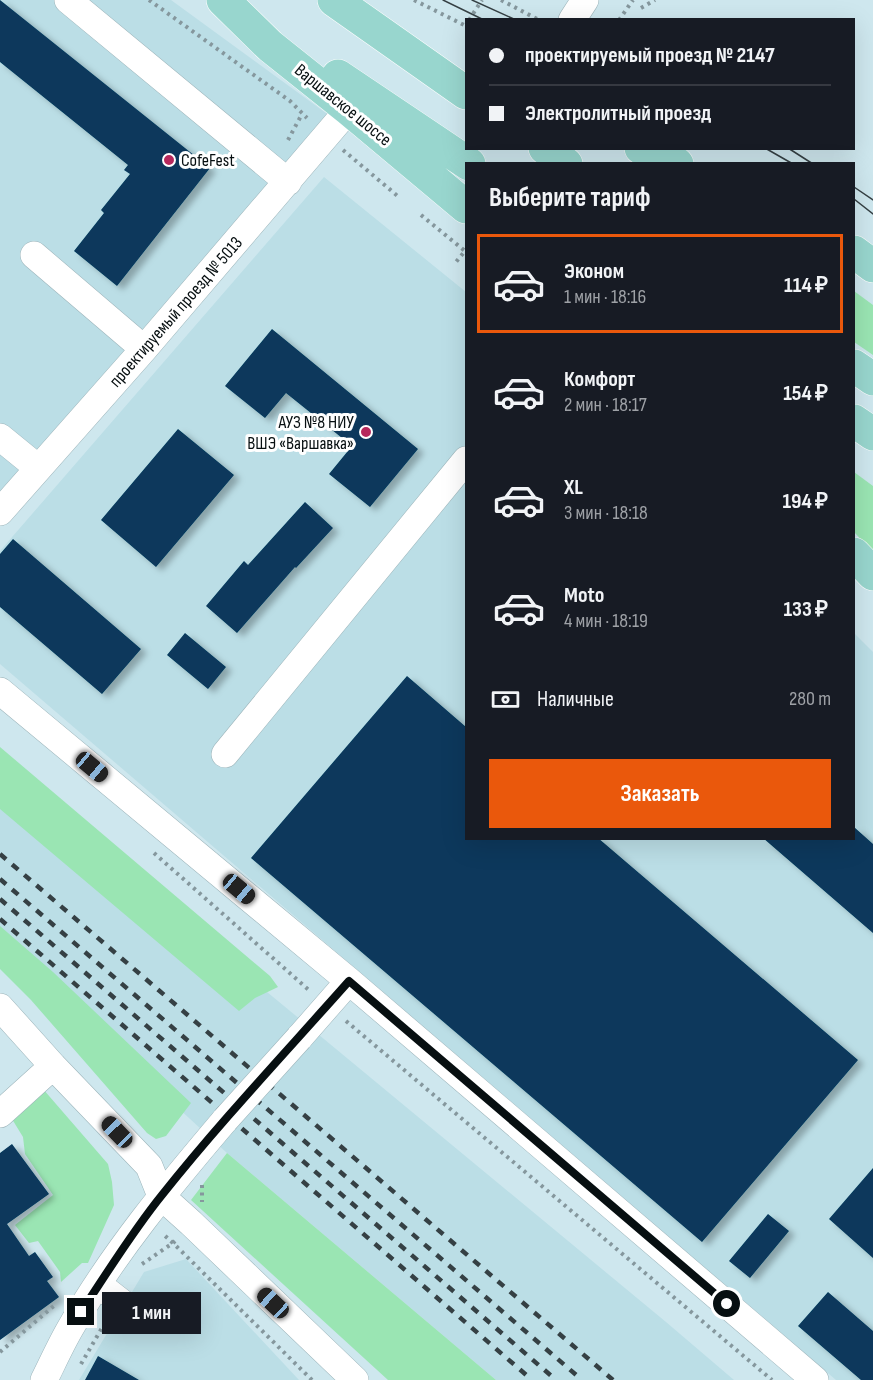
<!DOCTYPE html>
<html lang="ru">
<meta charset="utf-8">
<style>
body{margin:0;font-family:"Sofia Sans Condensed",sans-serif;background:#242831;color:#f1f3f6;height:100vh;display:flex;flex-direction:column;font-size:22px;white-space:nowrap}
*{box-sizing:border-box;margin:0}
p{font-size:20px;color:#9ea1a6}
.icon{flex:none;width:33px;height:33px;fill:none;stroke:currentColor;stroke-width:2;stroke-linecap:round;stroke-linejoin:round}
.map{position:relative;flex:1;overflow:hidden}
.details{position:absolute;left:465px;top:162px;width:390px;height:678px;display:flex;flex-direction:column;background:#171b24;border-radius:0px;box-shadow:0 6px 24px #0002}
.details>*{flex:none}
.hud{position:absolute;left:465px;top:18px;width:390px;height:132px;border-radius:0px;box-shadow:0 6px 24px #0002;display:grid;align-content:center;height:132px;padding:0 24px;background:#171b24}
.end{position:absolute;width:27px;height:27px;margin:-14px;border:8px solid #070f11;background:#fff;box-shadow:0 0 0 3px #fff}
.from{border-radius:50%}
.bubble{position:absolute;height:42px;border-radius:0px;background:#171b24;box-shadow:0 6px 24px #0002;font-size:20px;font-weight:700;line-height:42px;text-align:center}
.car{position:absolute;width:18px;height:36px;margin:-18px -9px;border-radius:8px;box-shadow:0 0 4px 2px #0007;background:linear-gradient(#222 24%,#8ab4d8 0 40%,#222 0 76%,#8ab4d8 0 86%,#222 0)}
.hud b{display:flex;align-items:center;gap:21px;height:57px;font-size:22px}
.hud b+b{border-top:2px solid #363941}
.hud i{width:15px;height:15px;background:#f1f3f6}
ul{padding:0;list-style:none}
li{display:flex;align-items:center;gap:18px;height:99px;margin:0 12px 9px;padding:0 12px;border:3px solid transparent;border-radius:0px}
li div{flex:1}
li b{display:block;font-size:22px}
li em{font-style:normal;font-weight:700}
li.active{border-color:#ea580c}
li>.icon{width:54px;height:54px;stroke-width:1.5}
h2{padding:0 24px;font-size:27px;line-height:72px}
.pay{display:flex;align-items:center;gap:15px;height:66px;padding:0 24px;font-size:22px}
.pay p{margin-inline-start:auto}
.primary-button{display:flex;gap:12px;margin-top:auto;padding:12px 24px}
.primary-button a{flex:1;height:69px;border-radius:0px;background:#ea580c;color:#fff;font-size:24px;font-weight:700;line-height:69px;text-align:center}
.map>svg:first-child{display:block}
.built{fill:#bbdee6}
.green{fill:#9ae5b3}
.building{fill:#07395b;filter:url(#shadow)}
.lines{fill:none;stroke-linecap:round;stroke-linejoin:round}
.minor-casing{stroke:#9db5bb;stroke-width:28}
.major-casing{stroke:#fff;stroke-width:34}
.path{stroke:#85979d;stroke-width:4;stroke-dasharray:3 4.5;stroke-linecap:butt}
.minor{stroke:#fff;stroke-width:27}
.major{stroke:#98d6ce;stroke-width:33}
.tram{stroke:#354044;stroke-width:1.5}
.rail{stroke:#354044;stroke-width:4.5;stroke-dasharray:8 8;stroke-linecap:butt}
.minor-bridge-casing{stroke:#9db5bb;stroke-width:28;stroke-linecap:butt}
.minor-bridge{stroke:#fff;stroke-width:27}
.route{stroke:#070f11;stroke-width:8}
.poi-dot{fill:#b6285c;stroke:#fff;stroke-width:2}
.labels{text-anchor:middle;dominant-baseline:central;stroke-width:6;stroke-linejoin:round;paint-order:stroke}
.street-label{font-size:18px;fill:#070f11;stroke:#fff}
.poi-label{font-size:18px;fill:#070f11;stroke:#fff;text-anchor:start}
</style>
<div class="map">
<svg width="873" height="1380" viewBox="0 0 873 1380">
<defs>
<filter id="shadow"><feDropShadow dx="6" dy="4" stdDeviation="3" flood-color="#0004"/></filter>
</defs>
<rect width="100%" height="100%" fill="#cee7ee"/>
<!-- built -->
<path class="built" d="M0 0H171L330 116 0 502Z
M324 177 466 292V838H854V633L873 652V1380H836L0 664V551Z
M0 771 666 1322 734 1380H496L227 1153 0 944Z
M186 1259 299 1380H79L144 1272Z"/>
<!-- green -->
<path class="green" d="M854 291 873 305V355L854 342Z
M854 472 873 486V552L854 532Z
M0 747 270 976 278 987 255 998 239 1011 0 809Z
M0 926 53 972 191 1103 166 1136 156 1139 147 1133 31 1000 0 969Z
M43 1089 108 1164 112 1182 114 1205 88 1263H82L61 1282 60 1272 38 1241 29 1243 15 1225 53 1195 25 1154 23 1137 12 1119Z
M227 1153 496 1380H388L191 1200Z"/>
<!-- building -->
<path class="building" d="M0 0 210 168 117 286 74 251 104 213 101 210 130 174 124 170 128 165 0 62Z
M272 329 418 449 370 507 329 474 352 446 286 393 265 418 225 386Z
M178 429 234 475 156 567 101 520Z
M305 502 333 528 296 568 295 567 237 633 206 606 244 561 248 565Z
M13 539 141 649 102 694 0 607V554Z
M185 633 226 667 208 689 167 655Z
M407 676 466 727V838H598L858 1060 702 1242 251 858Z
M854 827 873 844V933L763 838H854Z
M12 1144 49 1194 7 1224 29 1256 35 1252 53 1277 47 1281 59 1297 0 1340V1153Z
M873 1168V1258L829 1219Z
M768 1214 789 1231 750 1278 729 1261Z
M828 1292 873 1331V1380H861L798 1326Z
M98 1356 139 1380H85Z"/>
<g class="lines">
<!-- minor casing -->
<g class="minor-casing">
<path id="minor" d="M68 0 288 182
M572 20 585 0
M34 255 144 349
M0 437 38 468
M0 512 144 349 349 109
M0 691 349 981 815 1380
M225 754 466 460
M0 1007 53 1066 149 1166 161 1196 191 1223 355 1380
M299 1038 349 981
M0 1114 53 1066
M99 1285 126 1306
M44 1380C53 1362 61 1344 71 1327 114 1252 169 1186 225 1120"/>
</g>
<!-- major casing -->
<g class="major-casing">
<path id="major" d="M223 0 270 46 349 109 466 207
M334 0 466 93
M338 76 469 164
M545 148 566 164
M641 148 677 164
M854 252 873 266
M854 366 873 379
M854 421 873 434
M854 554 873 574"/>
</g>
<!-- path -->
<path class="path" d="M149 0 290 101 307 118
M414 0 466 26
M501 0 539 20
M641 8 655 0
M469 20 482 0
M619 20 633 0
M288 140 302 114
M343 150 400 198
M421 215 465 251 456 262
M154 853 310 991
M346 1021 772 1380
M202 1185V1202
M175 1241 173 1243 312 1380
M142 1264 173 1243 162 1233
M0 1352 56 1304
M81 1364 106 1321"/>
<!-- minor -->
<use href="#minor" class="minor"/>
<!-- major -->
<use href="#major" class="major"/>
<!-- tram -->
<path class="tram" d="M443 0 484 20
M472 0 516 20
M765 148 793 164
M788 148 813 164
M854 187 873 200
M854 199 873 214"/>
<!-- rail -->
<path class="rail" d="M0 854 613 1380
M0 879 582 1380
M0 899 556 1380
M0 919 532 1380"/>
<!-- minor-bridge casing -->
<g class="minor-bridge-casing">
<path id="minor-bridge" d="M225 1120 299 1038"/>
</g>
<!-- minor-bridge -->
<use href="#minor-bridge" class="minor-bridge"/>
</g>
<g class="lines">
<!-- route -->
<path class="route" d="M81 1312C107 1273 132 1232 162 1195 221 1121 286 1052 349 981L727 1304"/>
</g>
<!-- markers -->
<g class="poi-dot">
<circle cx="169" cy="160" r="6"/>
<circle cx="366" cy="432" r="6"/>
</g>
<g class="labels">
<!-- street labels -->
<g class="street-label">
<text transform="translate(343 105) rotate(39)">Варшавское шоссе</text>
<text transform="translate(176 312) rotate(-49)">проектируемый проезд № 5013</text>
</g>
<!-- poi labels -->
<g class="poi-label">
<text x="181" y="160">CofeFest</text>
<text x="354" y="422" text-anchor="end">АУЗ №8 НИУ<tspan x="354" dy="21">ВШЭ «Варшавка»</tspan></text>
</g>
</g>
</svg>
<i class="end from" style="left:727px;top:1304px"></i>
<i class="end" style="left:81px;top:1312px"></i>
<div class="bubble" style="left:102px;top:1292px;width:99px">1 мин</div>
<i class="car" style="left:92px;top:767px;rotate:130deg"></i>
<i class="car" style="left:239px;top:889px;rotate:130deg"></i>
<i class="car" style="left:117px;top:1132px;rotate:316deg"></i>
<i class="car" style="left:273px;top:1303px;rotate:313deg"></i>
<div class="hud">
<b><i class="from"></i>проектируемый проезд № 2147</b>
<b><i></i>Электролитный проезд</b>
</div>
<section class="details">
<h2>Выберите тариф</h2>
<ul>
<li class="active"><svg class="icon" aria-label="car" viewBox="0 0 24 24"><path d="M5 17H2v-5l4-1 3-4h7l3 4 3 1v5h-3M9 17h6M6 11h13"/><circle cx="7" cy="17" r="2"/><circle cx="17" cy="17" r="2"/></svg><div><b>Эконом</b><p>1 мин · 18:16</p></div><em>114 ₽</em></li>
<li><svg class="icon" aria-label="car" viewBox="0 0 24 24"><path d="M5 17H2v-5l4-1 3-4h7l3 4 3 1v5h-3M9 17h6M6 11h13"/><circle cx="7" cy="17" r="2"/><circle cx="17" cy="17" r="2"/></svg><div><b>Комфорт</b><p>2 мин · 18:17</p></div><em>154 ₽</em></li>
<li><svg class="icon" aria-label="car" viewBox="0 0 24 24"><path d="M5 17H2v-5l4-1 3-4h7l3 4 3 1v5h-3M9 17h6M6 11h13"/><circle cx="7" cy="17" r="2"/><circle cx="17" cy="17" r="2"/></svg><div><b>XL</b><p>3 мин · 18:18</p></div><em>194 ₽</em></li>
<li><svg class="icon" aria-label="car" viewBox="0 0 24 24"><path d="M5 17H2v-5l4-1 3-4h7l3 4 3 1v5h-3M9 17h6M6 11h13"/><circle cx="7" cy="17" r="2"/><circle cx="17" cy="17" r="2"/></svg><div><b>Moto</b><p>4 мин · 18:19</p></div><em>133 ₽</em></li>
</ul>
<div class="pay"><svg class="icon" aria-label="cash" viewBox="0 0 24 24"><path d="M3 7h18v10H3z"/><circle cx="12" cy="12" r="2"/></svg>Наличные<p>280 m</p></div>
<div class="primary-button"><a>Заказать</a></div>
</section>
</div>
